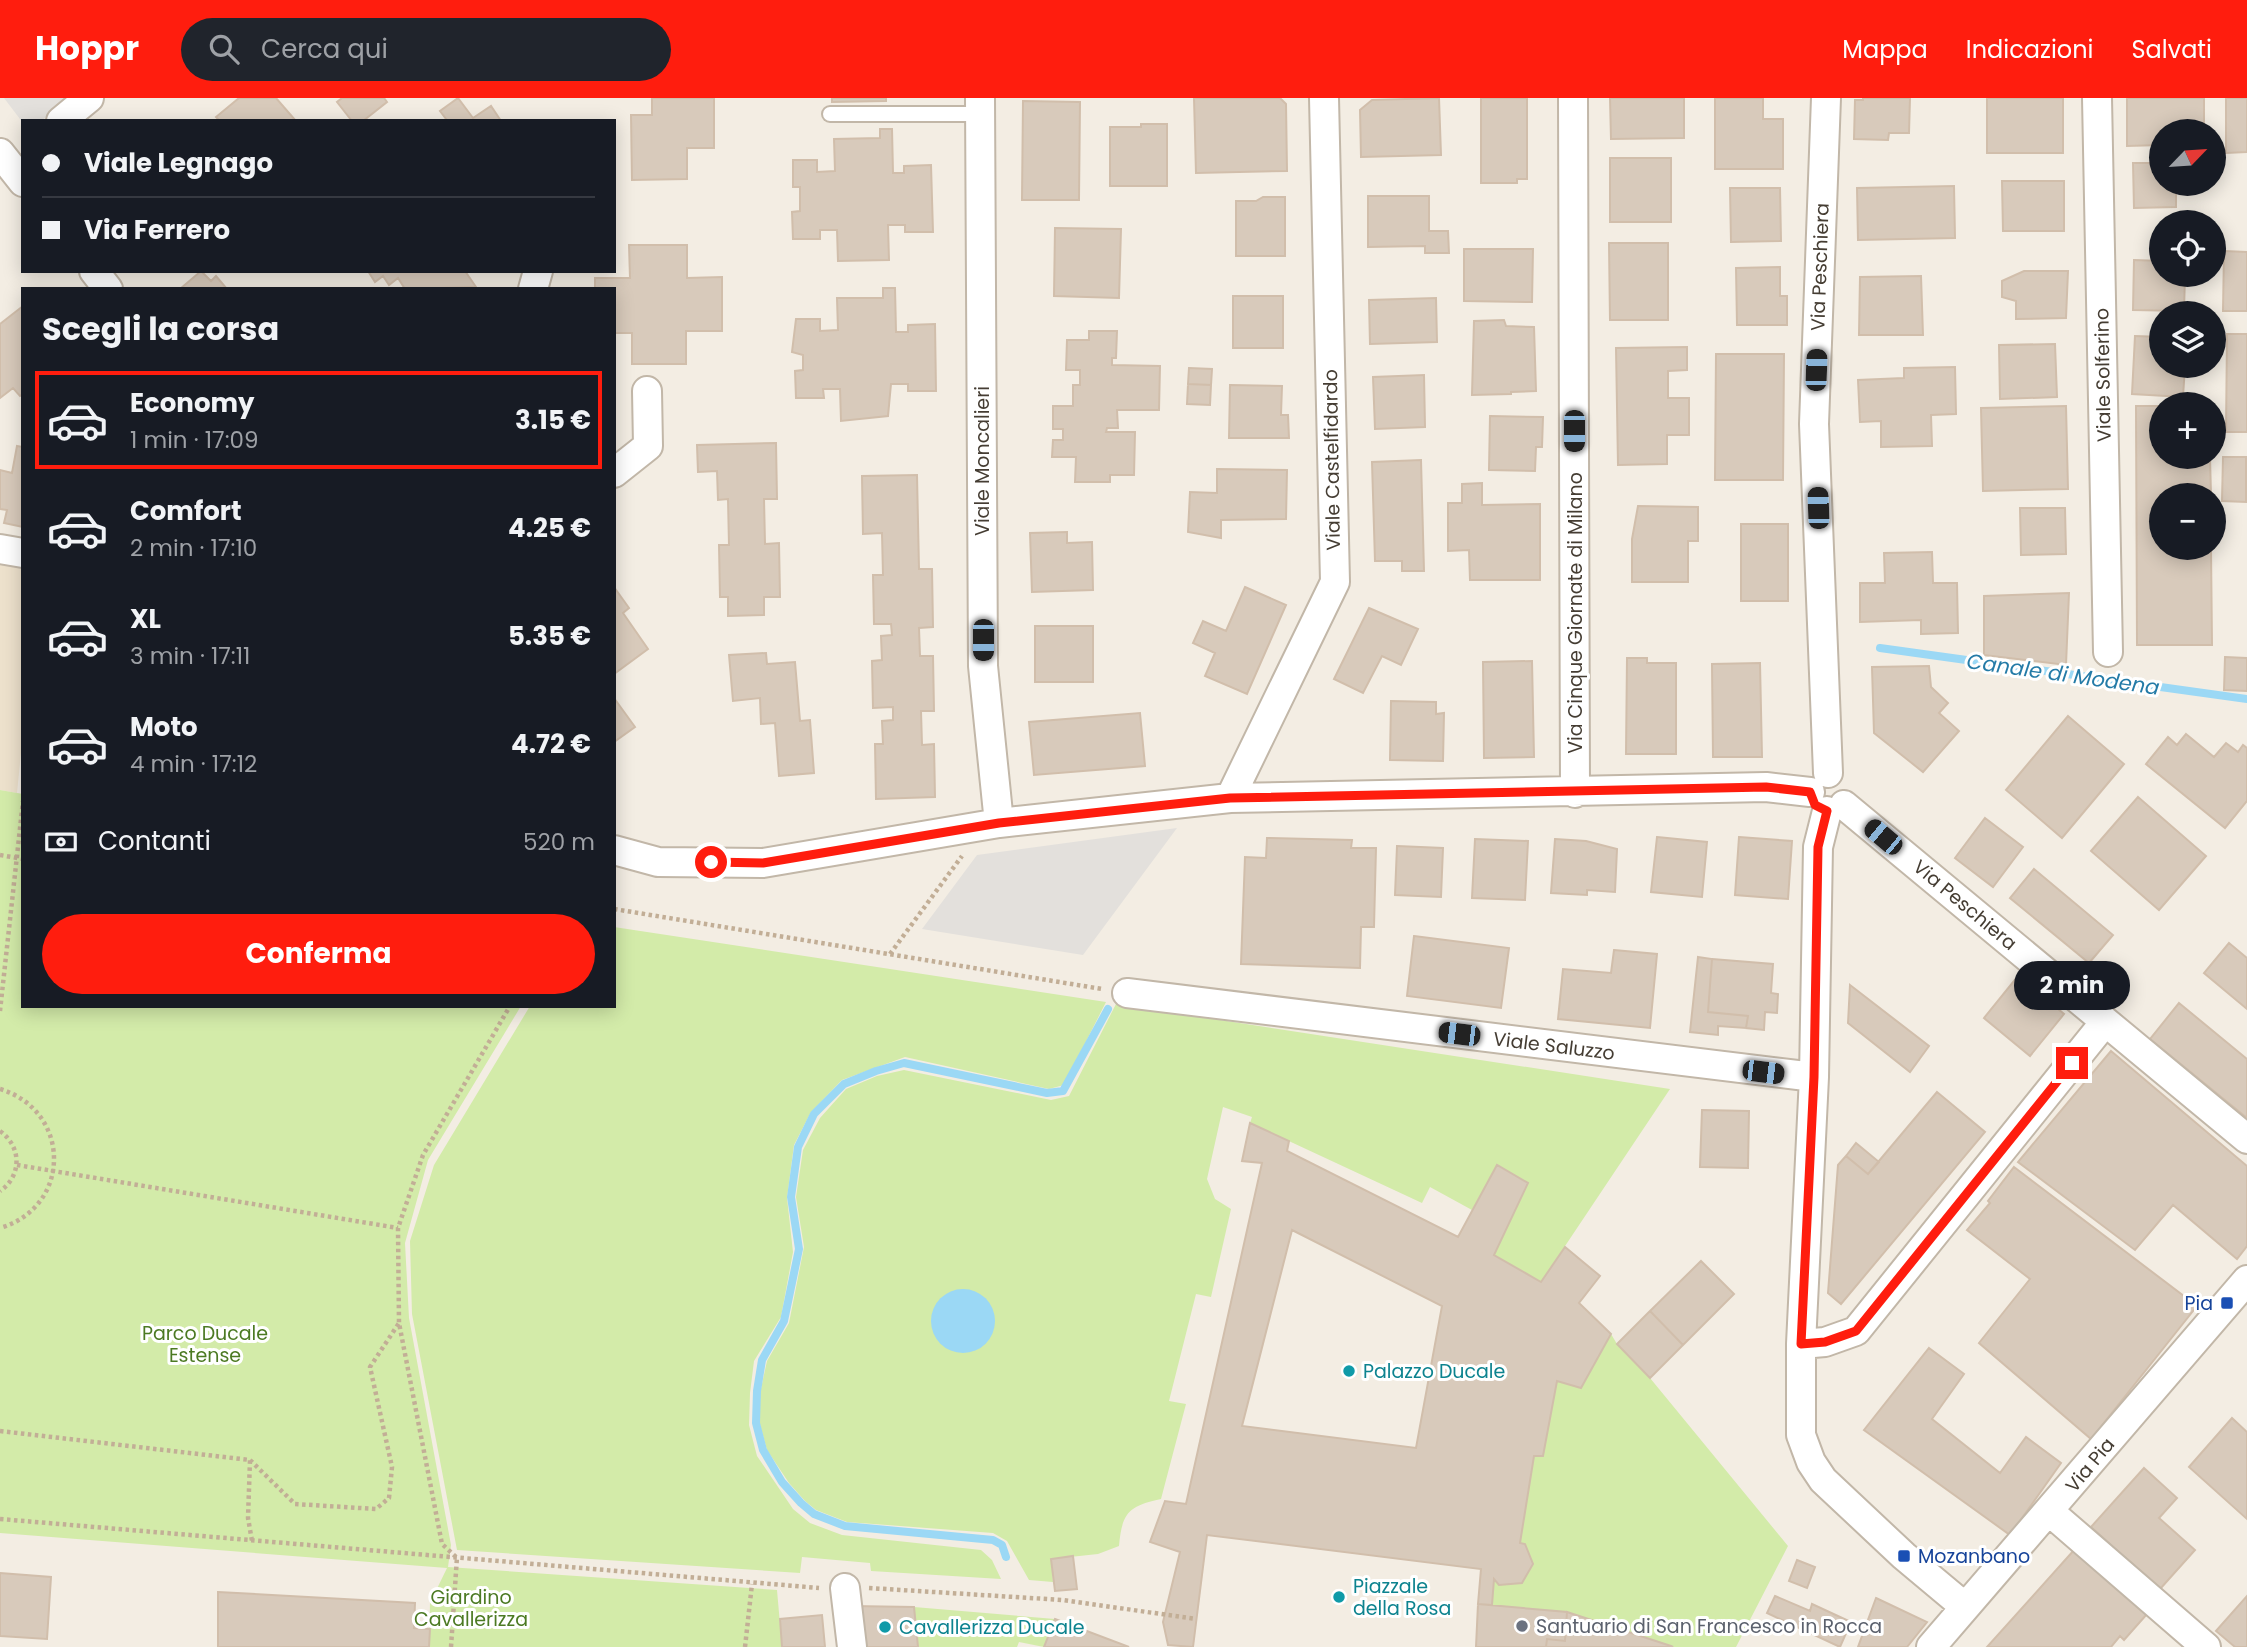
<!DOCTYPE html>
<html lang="it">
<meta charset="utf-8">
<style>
body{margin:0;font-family:Poppins,sans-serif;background:#20242c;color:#f1f3f6;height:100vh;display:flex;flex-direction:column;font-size:26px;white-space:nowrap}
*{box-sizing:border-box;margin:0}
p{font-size:23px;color:#9ea1a6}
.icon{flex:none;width:38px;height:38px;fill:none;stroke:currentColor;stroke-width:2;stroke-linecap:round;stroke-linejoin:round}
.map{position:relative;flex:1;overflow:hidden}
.sheet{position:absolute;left:21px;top:189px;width:595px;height:721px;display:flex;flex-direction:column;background:#171b24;border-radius:0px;box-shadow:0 4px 18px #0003}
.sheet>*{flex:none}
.hud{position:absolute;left:21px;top:21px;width:595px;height:154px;border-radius:0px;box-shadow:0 4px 18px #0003;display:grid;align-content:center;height:154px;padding:0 21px;background:#171b24}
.needle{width:46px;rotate:65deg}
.controls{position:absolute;left:2149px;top:21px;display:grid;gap:14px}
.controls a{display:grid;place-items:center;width:77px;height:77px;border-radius:50%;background:#171b24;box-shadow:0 4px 18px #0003;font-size:35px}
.end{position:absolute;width:32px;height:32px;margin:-16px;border:9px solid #ff1d0e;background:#fff;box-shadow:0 0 0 4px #fff}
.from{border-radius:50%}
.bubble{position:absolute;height:49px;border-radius:24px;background:#171b24;box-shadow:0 4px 18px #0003;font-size:23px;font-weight:700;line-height:49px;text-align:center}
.car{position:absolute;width:21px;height:42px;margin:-21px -10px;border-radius:9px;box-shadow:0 0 5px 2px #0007;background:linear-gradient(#222 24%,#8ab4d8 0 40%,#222 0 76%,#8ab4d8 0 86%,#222 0)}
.hud b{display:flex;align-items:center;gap:24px;height:66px;font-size:26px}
.hud b+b{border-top:2px solid #363941}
.hud i{width:18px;height:18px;background:#f1f3f6}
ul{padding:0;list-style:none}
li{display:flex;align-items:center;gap:21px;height:98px;margin:0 14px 10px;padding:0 7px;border:4px solid transparent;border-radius:0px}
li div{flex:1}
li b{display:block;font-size:26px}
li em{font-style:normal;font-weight:700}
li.active{border-color:#ff1d0e}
li>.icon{width:63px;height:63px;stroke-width:1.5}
h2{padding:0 21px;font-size:32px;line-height:84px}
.pay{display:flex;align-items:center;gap:18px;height:77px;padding:0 21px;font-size:26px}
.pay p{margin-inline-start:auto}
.cta{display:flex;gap:14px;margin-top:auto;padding:14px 21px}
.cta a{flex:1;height:80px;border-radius:42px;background:#ff1d0e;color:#fff;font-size:28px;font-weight:700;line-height:80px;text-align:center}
header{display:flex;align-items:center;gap:42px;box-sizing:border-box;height:98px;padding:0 35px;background:#ff1d0e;color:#fff}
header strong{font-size:33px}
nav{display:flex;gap:38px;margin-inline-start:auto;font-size:24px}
.search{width:490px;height:63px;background:#20242c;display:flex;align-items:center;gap:18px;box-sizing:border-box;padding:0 24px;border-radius:38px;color:#9ea1a6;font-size:26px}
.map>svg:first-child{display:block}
.education{fill:#ede1cc}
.green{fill:#d3eba9}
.parking{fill:#e3e0dc}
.water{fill:#9bd8f5}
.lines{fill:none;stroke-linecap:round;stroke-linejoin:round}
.stream{stroke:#9bd8f5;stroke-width:8}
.building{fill:#d8cabb;stroke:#d1beab;stroke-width:2;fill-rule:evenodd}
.service-casing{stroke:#c2b7a8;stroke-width:18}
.minor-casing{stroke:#c2b7a8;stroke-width:32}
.path{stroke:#c2ae96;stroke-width:4.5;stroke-dasharray:3.5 3.5;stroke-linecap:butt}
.service{stroke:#fff;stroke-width:14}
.minor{stroke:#fff;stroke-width:28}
.route{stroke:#ff1d0e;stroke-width:9}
.transit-dot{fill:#1a4fb4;stroke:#fff;stroke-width:2.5}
.culture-dot{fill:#0f9aa8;stroke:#fff;stroke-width:2.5}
.worship-dot{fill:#6b7280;stroke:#fff;stroke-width:2.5}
.labels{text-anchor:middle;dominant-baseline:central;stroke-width:6;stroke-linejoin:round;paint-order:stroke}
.street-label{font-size:19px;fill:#453d33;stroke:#fff}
.transit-label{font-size:19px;fill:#164399;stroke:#fff;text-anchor:end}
.park-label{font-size:19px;fill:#4c7a23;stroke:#fff}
.culture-label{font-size:19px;fill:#0d838f;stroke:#fff;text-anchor:start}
.worship-label{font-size:19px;fill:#5b616d;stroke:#fff;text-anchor:start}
.water-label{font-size:21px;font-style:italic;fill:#247ba7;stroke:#fff}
</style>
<header>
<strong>Hoppr</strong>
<div class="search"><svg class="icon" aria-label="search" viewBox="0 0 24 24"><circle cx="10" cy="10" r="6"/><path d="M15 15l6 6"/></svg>Cerca qui</div>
<nav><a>Mappa</a><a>Indicazioni</a><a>Salvati</a></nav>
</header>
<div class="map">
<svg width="2247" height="1549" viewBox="0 0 2247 1549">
<rect width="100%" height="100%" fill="#f3ede3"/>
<!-- education -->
<path class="education" d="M0 466 23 469V635L17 695 0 692Z"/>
<!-- green -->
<path class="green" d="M0 692 23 696V908H521L428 1062 405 1145 409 1220 451 1447 448 1469 777 1492 782 1549H429L430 1505 447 1470 0 1435Z
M614 829 1106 904 1064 987 1049 991 905 959 842 982 811 1014 794 1047 787 1100 793 1154 781 1219 754 1263 750 1295 749 1327 757 1358 793 1411 810 1425 842 1437 981 1452 992 1462 1001 1481 871 1473 870 1465 802 1459 800 1475 457 1452 412 1216 410 1143 434 1067 530 908H614Z
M1116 906 1670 991 1541 1184 1494 1157 1528 1085 1497 1067 1472 1112 1430 1089 1422 1105 1250 1025 1252 1019 1223 1009 1207 1081 1215 1101 1231 1111 1211 1199 1196 1196 1169 1303 1186 1306 1161 1401C1129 1408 1122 1414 1119 1448L1098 1456 1051 1461 1053 1484 1029 1482 1007 1443 993 1435 847 1424 816 1412 805 1403 789 1385 767 1352 759 1323 760 1295 767 1263 789 1225 804 1149 796 1099 803 1052 820 1020 846 991 877 978 904 972 1051 1002 1069 998Z
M1611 1236 1617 1246 1650 1280 1788 1448 1736 1549H1673L1567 1514 1492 1507 1494 1481 1499 1487 1522 1485 1533 1466 1525 1446 1520 1445 1534 1358H1543L1557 1283 1581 1290Z
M914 1509 1055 1521 1044 1549 1019 1544 1017 1549H918Z"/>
<!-- parking -->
<path class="parking" d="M4 0H70L41 23H23V25Z
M1177 730 1083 857 922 831 977 757Z"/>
<!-- water -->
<path class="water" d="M931 1223a32 32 0 1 1 64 0a32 32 0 1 1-64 0Z"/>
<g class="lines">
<!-- stream -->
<path class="stream" d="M1880 550 2247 601
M1006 1459 1002 1447 993 1442 845 1428 814 1416 801 1405 782 1384 763 1352 756 1325 757 1293 762 1262 784 1223 799 1151 791 1099 798 1049 814 1016 844 986 876 973 904 965 1047 995 1063 993 1108 911"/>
</g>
<!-- building -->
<path class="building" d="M239 0H276L296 23H220L216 19Z
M342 0H384L387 4 363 23H352L337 4Z
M458 0 473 20 491 8 501 23H444L446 21 440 13Z
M652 0H714V50H687V81L632 82 631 17H652Z
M832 0H886V3L832 4Z
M1194 0H1280L1286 6 1287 73 1196 75Z
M1439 0 1441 57 1361 59 1360 12 1372 2Z
M1481 0H1527V81H1517V85H1481Z
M1610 0H1684V40L1611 41Z
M1715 0H1763V21H1783V71H1715Z
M1863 0H1910L1909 35H1889L1888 42 1854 41 1855 2H1863Z
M1987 0H2063V55H1987Z
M2127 0H2204V28L2176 29V33H2161V47L2127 48Z
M2226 0H2247V54L2226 55Z
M1023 3 1080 4 1079 102H1022Z
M1141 26H1167V88H1110V29H1141Z
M880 31H892L893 75H904V68L931 67 933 134H905V127H888L889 162 838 163 837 132H820V141H793L792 114 800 113V89H793V62H817V74L835 73 834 41 880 40Z
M1610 60H1671V124H1610Z
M2133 65H2161V86H2176V109L2134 110Z
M2002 83H2064V133H2003Z
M1954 88 1955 140 1858 142 1857 90Z
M1730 90H1780L1781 143 1731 144Z
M1368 98H1429V133H1448L1449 155H1425V148L1368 149Z
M1263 99H1285V158H1236V103H1256Z
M1055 130 1121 131 1119 200 1054 198Z
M1609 145H1668V222H1610Z
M629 147H687V180L722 179V233H686V266H632V235H614V191H595V180H630Z
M1464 151H1533L1532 204 1464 203Z
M2224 153 2247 154V213H2223Z
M2134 162 2161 163V177H2185L2184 213 2133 212Z
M1780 169V198H1787V227H1737L1736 170Z
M201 173 211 183 216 178 227 191H180Z
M368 173H465L476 189 405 191 398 180 389 187 383 178 375 184Z
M2024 173H2068L2066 220 2016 221V203L2002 199V183Z
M1921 178 1923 237H1859L1860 179Z
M883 190H895L896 234H908V227L935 226 936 293H908V286H891L888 318 841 323 840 291H823L824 300H796L795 273 803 272V257L792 254 796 221H820V233L838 232 837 200H883Z
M1233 198H1283V250H1233Z
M1436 200 1437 244 1370 246 1369 202Z
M23 208V296L20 298 13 290 0 300V226Z
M1504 222 1506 228 1534 229 1536 293 1511 294V296L1472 297 1474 223Z
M1089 233H1117L1116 260H1112V267L1160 268 1159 312H1117L1118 330H1107L1106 334H1135L1134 377H1110V384H1075L1076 359H1052L1053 342H1063V331H1053V308H1073V287H1080V272H1066L1067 242H1089Z
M2227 236H2247V334H2226Z
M2135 238 2161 239V268H2185L2183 299 2132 296Z
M2055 246 2057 299 2000 301 1999 247Z
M1687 249V272L1668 273V300H1689V337H1667V366L1618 367 1616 250Z
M1716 256H1784L1783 382H1715Z
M1955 269 1956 316 1931 317 1932 348 1881 349V323L1860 324 1858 282 1904 280V270Z
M1189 270 1212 271 1211 287 1188 286Z
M1424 277 1425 329 1375 331 1373 279Z
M1188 286 1211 287 1210 307 1187 306Z
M1230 287 1282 288 1281 317H1288L1289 340H1229Z
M2066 308 2068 391 1983 393 1981 310Z
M2136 308H2161V359H2210L2211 397H2161V450H2211L2212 547H2137Z
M1490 318 1543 319 1542 349H1536L1535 373 1489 372Z
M776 345 777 401H764L765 446 779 445 780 499H764V517L728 518V499H720L719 447H729L728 401 718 402 717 373 698 374 697 347Z
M17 348 23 349V429L4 425 7 412 0 411V372L12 375Z
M2223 359H2246V404L2222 403Z
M1421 362 1424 473H1402V463H1375L1372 364Z
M1217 371 1287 372 1286 421 1221 422V440L1188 434 1190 394 1217 395Z
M917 377 919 471H932L933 529 919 530 920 558H933L934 613H921L922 647 934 646 935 699 876 701 875 646H883L882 623 893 622V609L873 610 872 563 882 562 881 538 892 537 891 526H874L873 477H883L882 435 863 436 862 378Z
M1482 385V407L1540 406V482H1470L1469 452 1448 453V405H1462V386Z
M1638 408 1698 409V443H1688V484H1632V441Z
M2020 410H2065L2066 456 2021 457Z
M1741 426H1788V503H1741Z
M1067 434V445L1092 444 1093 492 1032 494 1030 435Z
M1932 454 1933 485H1957L1958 535 1921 536V522L1860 524V485H1885L1884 455Z
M614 489 629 510 623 515 648 551 614 576Z
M1245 489 1286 507 1247 596 1205 578 1215 555 1193 545 1203 523 1226 533Z
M2069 495 2066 567 1984 557V498Z
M1369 510 1418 531 1401 567 1382 558 1363 595 1334 581Z
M1035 528H1093V584H1035Z
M766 555 767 566 795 564 800 623 810 622 814 675 779 678 775 625 761 626 760 600 733 603 729 557Z
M2225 559 2247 560V593L2224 592Z
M1627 560H1647V565H1676V656H1626Z
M1532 563 1534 659 1484 660 1483 564Z
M1760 565 1762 659H1713L1712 566Z
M1929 568 1931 589 1948 605 1939 615 1959 633 1923 674 1874 635 1872 569Z
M614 600 635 629 614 644Z
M1391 603 1436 604V616L1444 615 1443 663 1390 662Z
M1140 615 1145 668 1034 677 1029 624Z
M2068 618 2124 666 2062 740 2006 692Z
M2186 636 2214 659 2226 645 2238 654 2243 647 2247 650V703L2225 730 2146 666 2168 639 2177 647Z
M2138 699 2206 758 2159 812 2091 753Z
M1985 720 2023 749 1993 789 1955 760Z
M1657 739 1707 744 1702 799 1651 794Z
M1739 739 1792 743 1788 801 1735 797Z
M1267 740 1352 742 1351 750H1376L1374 829H1361L1360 870 1241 866 1245 759 1266 760Z
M1475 741 1528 743 1525 802 1472 800Z
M1555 741 1586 743 1617 751 1615 794 1587 792V797L1551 795Z
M1397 748 1443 750 1441 799 1395 797Z
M2034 771 2113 837 2089 865 2010 800Z
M1414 838 1509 850 1501 910 1407 898Z
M2229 845 2247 860V911L2204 875Z
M1614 852 1657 856 1650 930 1558 921 1563 871 1611 875Z
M1698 859 1712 861 1708 914 1748 918 1746 930 1718 928V937L1690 934Z
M1712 861 1773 866 1771 895 1778 896 1777 915 1765 914 1764 932 1746 930 1748 918 1708 914Z
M2018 878 2064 916 2030 958 1984 920Z
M1850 887 1929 948 1910 974 1848 925Z
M2179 905 2247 961V1020L2150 941Z
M2111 953 2247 1068V1148L2237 1161 2173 1107 2135 1152 2018 1064Z
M1937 994 1985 1034 1841 1206 1828 1195 1838 1067 1846 1058 1868 1076Z
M1702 1012 1749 1013 1748 1070 1700 1069Z
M1250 1025 1289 1043 1287 1053 1458 1139 1497 1067 1528 1085 1494 1157 1541 1184 1565 1149 1600 1178 1579 1205 1611 1236 1581 1290 1557 1283 1543 1358H1534L1520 1445 1525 1446 1533 1466 1522 1485 1499 1487 1494 1481 1492 1507 1478 1506 1481 1471 1207 1437 1193 1549 1168 1547 1163 1524 1180 1454 1150 1444 1165 1403 1186 1406 1262 1065 1242 1063ZM1292 1132 1442 1208 1416 1350 1242 1328Z
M1856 1045 1879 1064 1868 1076 1846 1058Z
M2014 1069 2197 1208 2091 1341 1979 1245 2030 1181 1967 1132 1990 1105 1988 1103Z
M1701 1163 1734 1196 1683 1247 1650 1213Z
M1650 1213 1683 1247 1650 1280 1617 1246Z
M1929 1250 1964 1276 1932 1321 2000 1375 2026 1339 2061 1365 2010 1437 1864 1332Z
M2232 1320 2247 1334V1421L2189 1369Z
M2144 1370 2177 1400 2159 1420 2195 1452 2160 1491 2091 1429Z
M2075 1451 2147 1516 2124 1542 2120 1538 2111 1549H1987Z
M1073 1458 1077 1491 1055 1493 1051 1461Z
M1797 1462 1815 1469 1807 1490 1789 1483Z
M0 1475 51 1479 47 1541 0 1538Z
M218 1494 415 1505 414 1530 430 1531 429 1549H218Z
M1775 1498 1810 1513 1812 1506 1851 1524 1840 1549 1767 1515Z
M2247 1498V1549H2235L2216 1533Z
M1876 1500 1927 1524 1907 1549H1858Z
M1478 1506 1567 1514 1565 1543 1547 1541 1546 1549H1476Z
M852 1508 914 1509 918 1549H856Z
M1567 1514 1671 1548 1673 1549H1546L1547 1541 1565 1543Z
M822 1517 825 1549H782L780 1521Z
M1055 1521 1129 1549H1044Z"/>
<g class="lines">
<!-- service casing -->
<g class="service-casing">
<path id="service" d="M830 16H980"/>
</g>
<!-- minor casing -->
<g class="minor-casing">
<path id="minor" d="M980 0 983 568 999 725
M1573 0 1575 695
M1826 0 1814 326 1828 675
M2097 0 2108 554
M61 23 89 0
M0 55 23 84
M94 173 108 191
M533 191 538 173
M614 375 648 348 647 293
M0 451 23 455
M1230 700 1335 484 1324 0
M1844 707 2247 1041
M1827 713 1818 749 1814 979 1801 1246V1337L1811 1364 1823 1382 1904 1458 1965 1509
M614 752 658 764 763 765 999 725 1230 700 1766 689 1810 694
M1127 895 1814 979
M1801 1246 1825 1244 1856 1233 2105 924
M2050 1414 2206 1549
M845 1490 852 1549
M1931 1549 2247 1182"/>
</g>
<!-- path -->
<path class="path" d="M0 757 23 761
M614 811 1102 891
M890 856 962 758
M0 913 23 703
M0 991C72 1013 72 1109 0 1130
M0 1033C22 1049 22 1078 0 1093
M17 1067 398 1130
M0 1333 250 1362 248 1420 252 1443
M250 1362 295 1406 376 1411 389 1400 392 1369 370 1269 399 1225
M0 1421 819 1490
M456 1459 442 1446 399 1225 398 1130 423 1057 510 908
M869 1490 1063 1502 1196 1521
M451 1549 457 1459
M745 1549 752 1486"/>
<!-- service -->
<use href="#service" class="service"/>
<!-- minor -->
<use href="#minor" class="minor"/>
</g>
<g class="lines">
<!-- route -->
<path class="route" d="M711 764 763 765 999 725 1230 700 1766 689 1810 694 1815 707 1827 713 1818 749 1814 979 1801 1246 1825 1244 1856 1233 2072 965"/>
</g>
<!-- markers -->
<g class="transit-dot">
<rect x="2220" y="1198" width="14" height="14" rx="3.5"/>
<rect x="1897" y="1451" width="14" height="14" rx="3.5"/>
</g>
<g class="culture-dot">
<circle cx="1349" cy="1273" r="7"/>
<circle cx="1339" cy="1499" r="7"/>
<circle cx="885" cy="1529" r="7"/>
</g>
<circle class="worship-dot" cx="1522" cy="1528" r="7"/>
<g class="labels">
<!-- street labels -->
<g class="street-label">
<text transform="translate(1820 169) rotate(-88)">Via Peschiera</text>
<text transform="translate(2103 277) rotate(-91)">Viale Solferino</text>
<text transform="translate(1332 362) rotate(-91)">Viale Castelfidardo</text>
<text transform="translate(982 363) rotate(-90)">Viale Moncalieri</text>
<text transform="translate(1575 515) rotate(-90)">Via Cinque Giornate di Milano</text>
<text transform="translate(1965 807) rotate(40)">Via Peschiera</text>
<text transform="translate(1554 948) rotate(7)">Viale Saluzzo</text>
<text transform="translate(2090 1367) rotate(-50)">Via Pia</text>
</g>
<!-- transit labels -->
<g class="transit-label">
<text x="2213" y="1205">Pia</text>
<text x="1918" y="1458" text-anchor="start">Mozanbano</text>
</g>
<!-- park labels -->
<g class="park-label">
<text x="205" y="1235">Parco Ducale<tspan x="205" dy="22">Estense</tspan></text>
<text x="471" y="1499">Giardino<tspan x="471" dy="22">Cavallerizza</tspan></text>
</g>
<!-- culture labels -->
<g class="culture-label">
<text x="1363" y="1273">Palazzo Ducale</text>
<text x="1353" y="1488">Piazzale<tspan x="1353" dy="22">della Rosa</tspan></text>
<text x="899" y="1529">Cavallerizza Ducale</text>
</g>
<!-- worship labels -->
<g class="worship-label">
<text x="1536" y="1528">Santuario di San Francesco in Rocca</text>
</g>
<!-- water labels -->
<g class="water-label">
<text transform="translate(2063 576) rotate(8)">Canale di Modena</text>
</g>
</g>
</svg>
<div class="controls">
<a><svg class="needle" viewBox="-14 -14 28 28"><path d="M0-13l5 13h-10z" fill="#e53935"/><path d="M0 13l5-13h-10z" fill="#9ea1a6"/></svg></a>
<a><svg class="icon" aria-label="locate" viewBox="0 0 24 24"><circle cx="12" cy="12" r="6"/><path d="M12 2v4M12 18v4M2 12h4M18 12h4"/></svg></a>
<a><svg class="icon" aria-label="layers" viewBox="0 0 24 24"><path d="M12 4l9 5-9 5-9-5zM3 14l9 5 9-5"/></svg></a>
<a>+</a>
<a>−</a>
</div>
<i class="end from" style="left:711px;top:764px"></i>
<i class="end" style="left:2072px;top:965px"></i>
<div class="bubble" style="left:2014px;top:863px;width:116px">2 min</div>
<i class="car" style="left:1816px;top:272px;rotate:2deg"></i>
<i class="car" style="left:1574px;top:333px;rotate:180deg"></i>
<i class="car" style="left:1818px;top:410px;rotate:358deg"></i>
<i class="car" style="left:983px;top:542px;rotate:180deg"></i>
<i class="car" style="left:1883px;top:739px;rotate:310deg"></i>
<i class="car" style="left:1459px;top:936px;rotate:277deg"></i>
<i class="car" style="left:1763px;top:974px;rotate:97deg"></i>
<div class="hud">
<b><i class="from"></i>Viale Legnago</b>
<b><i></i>Via Ferrero</b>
</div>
<section class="sheet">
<h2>Scegli la corsa</h2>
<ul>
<li class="active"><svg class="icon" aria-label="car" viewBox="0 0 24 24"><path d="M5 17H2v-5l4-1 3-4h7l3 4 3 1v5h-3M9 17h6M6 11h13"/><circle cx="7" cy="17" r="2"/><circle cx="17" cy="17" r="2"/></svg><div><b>Economy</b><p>1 min · 17:09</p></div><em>3.15 €</em></li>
<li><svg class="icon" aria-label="car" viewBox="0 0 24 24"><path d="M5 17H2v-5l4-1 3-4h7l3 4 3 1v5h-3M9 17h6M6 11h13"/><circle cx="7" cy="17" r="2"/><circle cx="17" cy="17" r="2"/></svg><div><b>Comfort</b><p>2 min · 17:10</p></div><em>4.25 €</em></li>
<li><svg class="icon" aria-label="car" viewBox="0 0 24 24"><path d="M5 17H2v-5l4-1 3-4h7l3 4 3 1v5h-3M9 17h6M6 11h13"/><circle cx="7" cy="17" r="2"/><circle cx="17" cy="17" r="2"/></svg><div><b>XL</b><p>3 min · 17:11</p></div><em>5.35 €</em></li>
<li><svg class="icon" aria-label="car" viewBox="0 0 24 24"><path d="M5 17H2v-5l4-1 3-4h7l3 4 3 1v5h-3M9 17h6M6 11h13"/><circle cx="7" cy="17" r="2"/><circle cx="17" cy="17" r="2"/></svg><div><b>Moto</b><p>4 min · 17:12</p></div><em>4.72 €</em></li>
</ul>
<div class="pay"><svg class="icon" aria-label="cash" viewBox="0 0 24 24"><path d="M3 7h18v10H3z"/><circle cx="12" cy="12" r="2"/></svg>Contanti<p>520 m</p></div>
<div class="cta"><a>Conferma</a></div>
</section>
</div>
